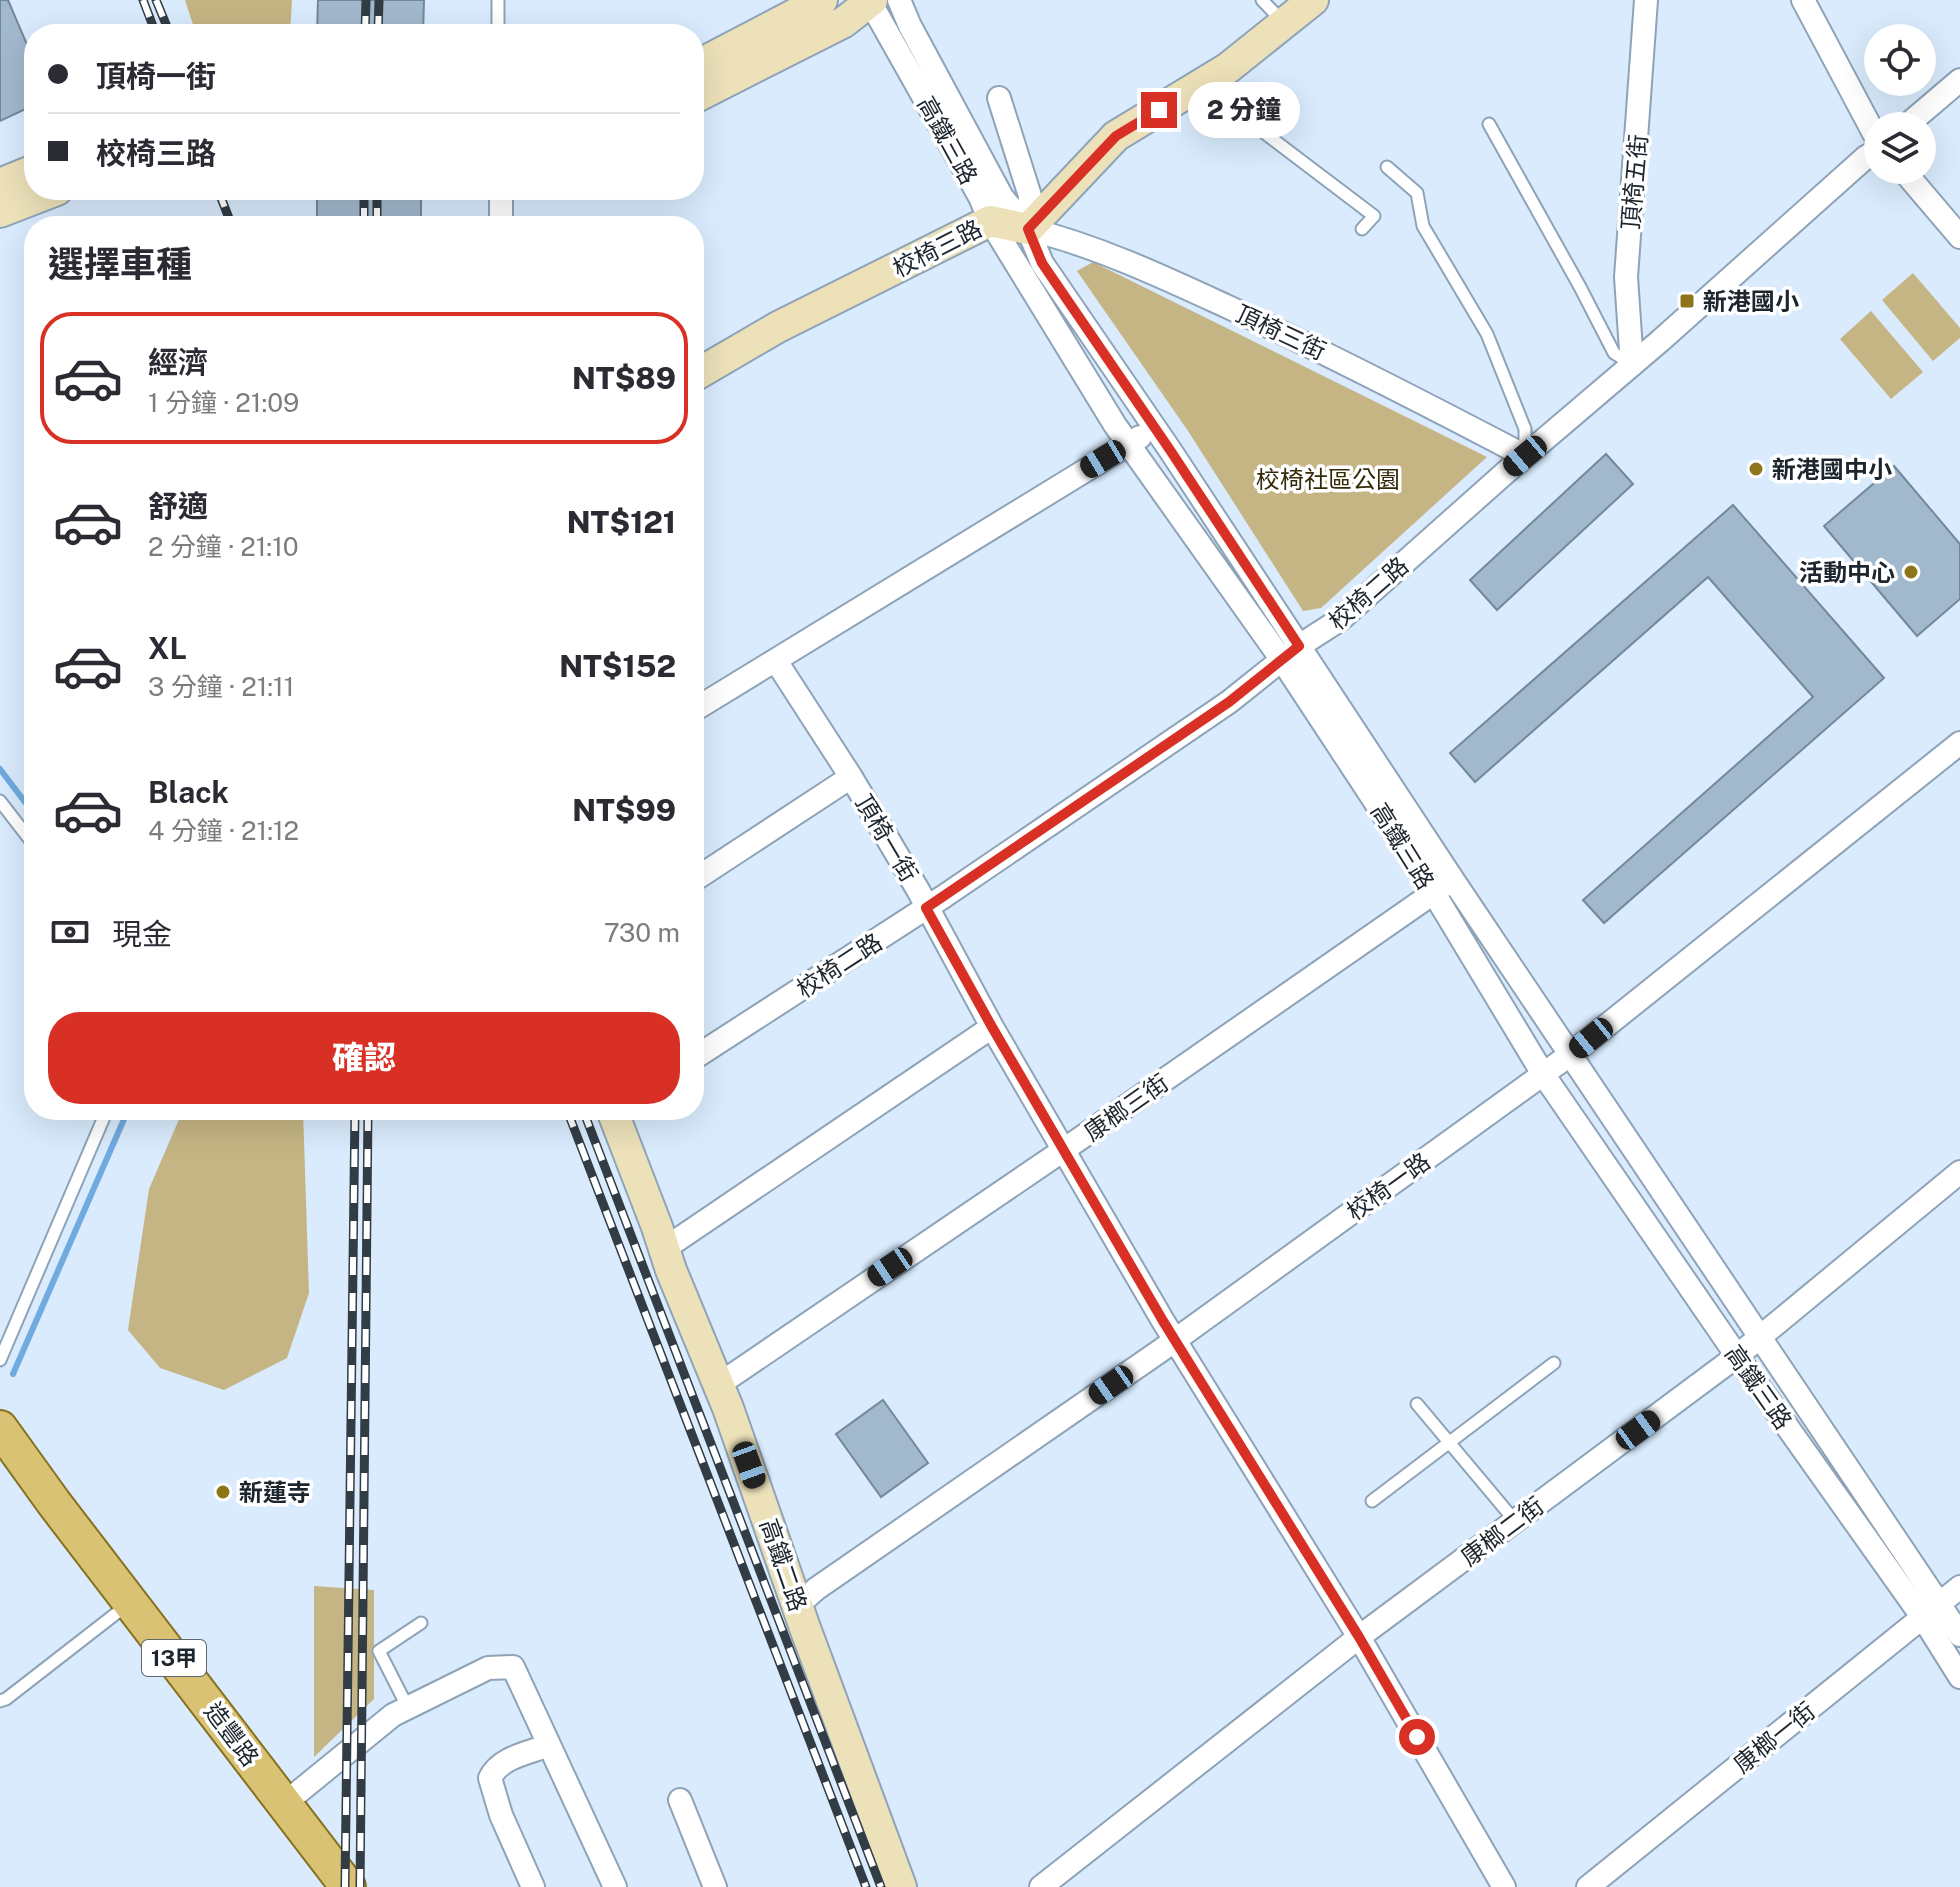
<!DOCTYPE html>
<html lang="zh-TW">
<meta charset="utf-8">
<style>
body{margin:0;font-family:"Public Sans","Noto Sans TC",sans-serif;background:#f7f7f7;color:#2b2b33;height:100vh;display:flex;flex-direction:column;font-size:30px;white-space:nowrap}
*{box-sizing:border-box;margin:0}
p{font-size:26px;color:#7c7c81}
.icon{flex:none;width:44px;height:44px;fill:none;stroke:currentColor;stroke-width:2;stroke-linecap:round;stroke-linejoin:round}
.map{position:relative;flex:1;overflow:hidden}
.details{position:absolute;left:24px;top:216px;width:680px;height:904px;display:flex;flex-direction:column;background:#fff;border-radius:32px;box-shadow:0 8px 32px #0002}
.details>*{flex:none}
.guide{position:absolute;left:24px;top:24px;width:680px;height:176px;border-radius:32px;box-shadow:0 8px 32px #0002;display:grid;align-content:center;height:176px;padding:0 24px;background:#fff}
.fabs{position:absolute;left:1864px;top:24px;display:grid;gap:16px}
.fabs a{display:grid;place-items:center;width:72px;height:72px;border-radius:50%;background:#fff;box-shadow:0 8px 32px #0002;font-size:40px}
.end{position:absolute;width:36px;height:36px;margin:-18px;border:10px solid #d93025;background:#fff;box-shadow:0 0 0 4px #fff}
.from{border-radius:50%}
.bubble{position:absolute;height:56px;border-radius:28px;background:#fff;box-shadow:0 8px 32px #0002;font-size:26px;font-weight:800;line-height:56px;text-align:center}
.car{position:absolute;width:24px;height:48px;margin:-24px -12px;border-radius:10px;box-shadow:0 0 6px 2px #0007;background:linear-gradient(#222 24%,#8ab4d8 0 40%,#222 0 76%,#8ab4d8 0 86%,#222 0)}
.guide b{display:flex;align-items:center;gap:28px;height:76px;font-size:30px}
.guide b+b{border-top:2px solid #e1e1e2}
.guide i{width:20px;height:20px;background:#2b2b33}
ul{padding:0;list-style:none}
li{display:flex;align-items:center;gap:24px;height:132px;margin:0 16px 12px;padding:0 8px;border:4px solid transparent;border-radius:32px}
li div{flex:1}
li b{display:block;font-size:30px}
li em{font-style:normal;font-weight:800}
li.current{border-color:#d93025}
li>.icon{width:72px;height:72px;stroke-width:1.5}
h2{padding:0 24px;font-size:36px;line-height:96px}
.pay{display:flex;align-items:center;gap:20px;height:88px;padding:0 24px;font-size:30px}
.pay p{margin-inline-start:auto}
.action{display:flex;gap:16px;margin-top:auto;padding:16px 24px}
.action a{flex:1;height:92px;border-radius:32px;background:#d93025;color:#fff;font-size:32px;font-weight:800;line-height:92px;text-align:center}
.map>svg:first-child{display:block}
.green{fill:#c5b584}
.lines{fill:none;stroke-linecap:round;stroke-linejoin:round}
.stream{stroke:#70aadf;stroke-width:6}
.building{fill:#a2b8cd;stroke:#73889c;stroke-width:2}
.lane-casing{stroke:#8ea3b8;stroke-width:15}
.street-casing{stroke:#8ea3b8;stroke-width:26}
.secondary-casing{stroke:#8ea3b8;stroke-width:34}
.primary-casing{stroke:#86711e;stroke-width:38}
.lane{stroke:#fff;stroke-width:11}
.street{stroke:#fff;stroke-width:22}
.secondary{stroke:#ece1b9;stroke-width:30}
.primary{stroke:#d9c273;stroke-width:34}
.rail-casing{stroke:#323c45;stroke-width:9}
.rail{stroke:#fff;stroke-width:6;stroke-dasharray:18;stroke-linecap:butt}
.route{stroke:#d93025;stroke-width:10}
.poi-dot{fill:#8f751a;stroke:#fff;stroke-width:3}
.labels{text-anchor:middle;dominant-baseline:central;stroke-width:7;stroke-linejoin:round;paint-order:stroke}
.shield{fill:#fff;stroke:#61676d;stroke-width:2}
.shield-label{font-size:22px;font-weight:bold;fill:#1d262e}
.street-label{font-size:24px;fill:#1d262e;stroke:#fff}
.poi-label{font-size:24px;font-weight:bold;fill:#1d262e;stroke:#fff;text-anchor:start}
.park-label{font-size:24px;fill:#362b09;stroke:#fff}
</style>
<div class="map">
<svg width="1960" height="1887" viewBox="0 0 1960 1887">
<rect width="100%" height="100%" fill="#d9ebfd"/>
<!-- green -->
<path class="green" d="M185 0H292L290 34H196Z
M1093 262 1487 457 1321 608 1303 611 1188 431 1077 271Z
M1913 273 1960 328V338L1933 361 1882 300Z
M1871 311 1923 372 1891 399 1840 339Z
M183 1110H303L309 1293 287 1358 224 1390 160 1368 128 1330 149 1189Z
M314 1586 374 1590V1699L314 1757Z"/>
<g class="lines">
<!-- stream -->
<path class="stream" d="M0 769 34 814
M13 1374 128 1110"/>
</g>
<!-- building -->
<path class="building" d="M0 0H8L34 61V105L0 121Z
M318 0H424L423 34H317Z
M317 190H421V226H317Z
M1606 454 1633 484 1497 610 1470 580Z
M1894 466 1960 544V599L1917 636 1824 526Z
M1733 505 1884 678 1604 923 1583 900 1813 697 1708 577 1475 782 1450 753Z
M883 1400 928 1463 881 1497 836 1434Z"/>
<g class="lines">
<!-- lane casing -->
<g class="lane-casing">
<path id="lane" d="M1262 0 1284 23
M498 34V0
M1204 87 1374 216 1362 229
M1489 124 1580 287 1614 353 1631 364
M1387 167 1417 193 1423 226 1487 334 1525 429V455
M0 801 34 845
M0 1360 107 1110
M1417 1404 1515 1521
M1372 1501 1554 1363
M0 1701 6 1699 127 1605
M408 1708 379 1651 421 1623"/>
</g>
<!-- street casing -->
<g class="street-casing">
<path id="street" d="M869 0 980 197 990 221 1115 425 1282 660 1420 870 1543 1074 1737 1356 1923 1618 1960 1677
M899 0 910 26 1002 197 1028 229 1042 263 1170 450 1453 880 1960 1635
M1803 0 1878 141
M999 98 1030 196 1028 229C1097 246 1161 276 1226 306 1327 353 1426 404 1525 456
M1906 126 1960 80
M1903 170 1960 237
M501 226V190
M1632 365 1626 277 1646 0
M776 661 851 777 918 890 992 1027 1163 1321 1359 1637 1504 1887
M694 710 1140 437
M694 880 851 777
M694 1058 943 897 1229 702 1299 646 1341 619 1505 473 1660 341 1866 157 1878 150
M664 1249 992 1027
M718 1385 1065 1149 1442 887
M798 1605 816 1589 1160 1351 1571 1054 1960 743
M680 1800 715 1887
M285 1803 393 1715 488 1668 513 1667 615 1887
M533 1887 501 1815 490 1778C500 1757 529 1753 549 1745
M1041 1887 1359 1637 1737 1356 1960 1172
M1588 1887 1960 1587"/>
</g>
<!-- secondary casing -->
<g class="secondary-casing">
<path id="secondary" d="M694 67 822 0
M694 98 844 22 872 0
M0 184 34 170
M0 212 57 190
M694 376 778 327 990 221 1028 229 1116 136 1228 68 1313 0
M612 1110 657 1227 671 1270 728 1408 805 1628 901 1887"/>
</g>
<!-- primary casing -->
<g class="primary-casing">
<path id="primary" d="M0 1428 54 1503 348 1887"/>
</g>
<!-- lane -->
<use href="#lane" class="lane"/>
<!-- street -->
<use href="#street" class="street"/>
<!-- secondary -->
<use href="#secondary" class="secondary"/>
<!-- primary -->
<use href="#primary" class="primary"/>
<!-- rail casing -->
<g class="rail-casing">
<path id="rail" d="M143 0 156 34
M156 0 170 34
M365 34 366 0
M378 34 379 0
M218 190 232 226
M364 226V190
M377 226V190
M567 1110 866 1887
M583 1110 881 1887
M345 1887 355 1110
M360 1887 368 1110"/>
</g>
<!-- rail -->
<use href="#rail" class="rail"/>
</g>
<g class="lines">
<!-- route -->
<path class="route" d="M1159 110 1116 136 1028 229 1042 263 1170 450 1299 646 1229 702 926 908 992 1027 1163 1321 1359 1637 1417 1737"/>
</g>
<!-- markers -->
<g class="poi-dot">
<rect x="1679" y="293" width="16" height="16" rx="4"/>
<circle cx="1756" cy="469" r="8"/>
<circle cx="1911" cy="572" r="8"/>
<circle cx="223" cy="1492" r="8"/>
</g>
<g class="labels">
<!-- shield labels -->
<rect class="shield" x="142" y="1640" width="64" height="36" rx="6"/>
<g class="shield-label">
<text x="174" y="1658">13甲</text>
</g>
<!-- street labels -->
<g class="street-label">
<text transform="translate(948 140) rotate(61)">高鐵三路</text>
<text transform="translate(1634 182) rotate(-85)">頂椅五街</text>
<text transform="translate(937 248) rotate(-27)">校椅三路</text>
<text transform="translate(1281 332) rotate(25)">頂椅三街</text>
<text transform="translate(1368 593) rotate(-41)">校椅二路</text>
<text transform="translate(887 838) rotate(59)">頂椅一街</text>
<text transform="translate(1403 846) rotate(58)">高鐵三路</text>
<text transform="translate(839 965) rotate(-33)">校椅二路</text>
<text transform="translate(1126 1107) rotate(-35)">康榔三街</text>
<text transform="translate(1388 1186) rotate(-36)">校椅一路</text>
<text transform="translate(1759 1387) rotate(55)">高鐵三路</text>
<text transform="translate(1502 1531) rotate(-37)">康榔二街</text>
<text transform="translate(784 1565) rotate(71)">高鐵二路</text>
<text transform="translate(232 1734) rotate(53)">造豐路</text>
<text transform="translate(1774 1737) rotate(-39)">康榔一街</text>
</g>
<!-- poi labels -->
<g class="poi-label">
<text x="1703" y="301">新港國小</text>
<text x="1772" y="469">新港國中小</text>
<text x="1895" y="572" text-anchor="end">活動中心</text>
<text x="239" y="1492">新蓮寺</text>
</g>
<!-- park labels -->
<g class="park-label">
<text x="1328" y="479">校椅社區公園</text>
</g>
</g>
</svg>
<div class="fabs">
<a><svg class="icon" aria-label="locate" viewBox="0 0 24 24"><circle cx="12" cy="12" r="6"/><path d="M12 2v4M12 18v4M2 12h4M18 12h4"/></svg></a>
<a><svg class="icon" aria-label="layers" viewBox="0 0 24 24"><path d="M12 4l9 5-9 5-9-5zM3 14l9 5 9-5"/></svg></a>
</div>
<i class="end from" style="left:1417px;top:1737px"></i>
<i class="end" style="left:1159px;top:110px"></i>
<div class="bubble" style="left:1188px;top:82px;width:112px">2 分鐘</div>
<i class="car" style="left:1525px;top:456px;rotate:230deg"></i>
<i class="car" style="left:1103px;top:459px;rotate:239deg"></i>
<i class="car" style="left:1591px;top:1038px;rotate:231deg"></i>
<i class="car" style="left:890px;top:1267px;rotate:236deg"></i>
<i class="car" style="left:1111px;top:1385px;rotate:235deg"></i>
<i class="car" style="left:1638px;top:1430px;rotate:54deg"></i>
<i class="car" style="left:749px;top:1465px;rotate:160deg"></i>
<div class="guide">
<b><i class="from"></i>頂椅一街</b>
<b><i></i>校椅三路</b>
</div>
<section class="details">
<h2>選擇車種</h2>
<ul>
<li class="current"><svg class="icon" aria-label="car" viewBox="0 0 24 24"><path d="M5 17H2v-5l4-1 3-4h7l3 4 3 1v5h-3M9 17h6M6 11h13"/><circle cx="7" cy="17" r="2"/><circle cx="17" cy="17" r="2"/></svg><div><b>經濟</b><p>1 分鐘 · 21:09</p></div><em>NT$89</em></li>
<li><svg class="icon" aria-label="car" viewBox="0 0 24 24"><path d="M5 17H2v-5l4-1 3-4h7l3 4 3 1v5h-3M9 17h6M6 11h13"/><circle cx="7" cy="17" r="2"/><circle cx="17" cy="17" r="2"/></svg><div><b>舒適</b><p>2 分鐘 · 21:10</p></div><em>NT$121</em></li>
<li><svg class="icon" aria-label="car" viewBox="0 0 24 24"><path d="M5 17H2v-5l4-1 3-4h7l3 4 3 1v5h-3M9 17h6M6 11h13"/><circle cx="7" cy="17" r="2"/><circle cx="17" cy="17" r="2"/></svg><div><b>XL</b><p>3 分鐘 · 21:11</p></div><em>NT$152</em></li>
<li><svg class="icon" aria-label="car" viewBox="0 0 24 24"><path d="M5 17H2v-5l4-1 3-4h7l3 4 3 1v5h-3M9 17h6M6 11h13"/><circle cx="7" cy="17" r="2"/><circle cx="17" cy="17" r="2"/></svg><div><b>Black</b><p>4 分鐘 · 21:12</p></div><em>NT$99</em></li>
</ul>
<div class="pay"><svg class="icon" aria-label="cash" viewBox="0 0 24 24"><path d="M3 7h18v10H3z"/><circle cx="12" cy="12" r="2"/></svg>現金<p>730 m</p></div>
<div class="action"><a>確認</a></div>
</section>
</div>
